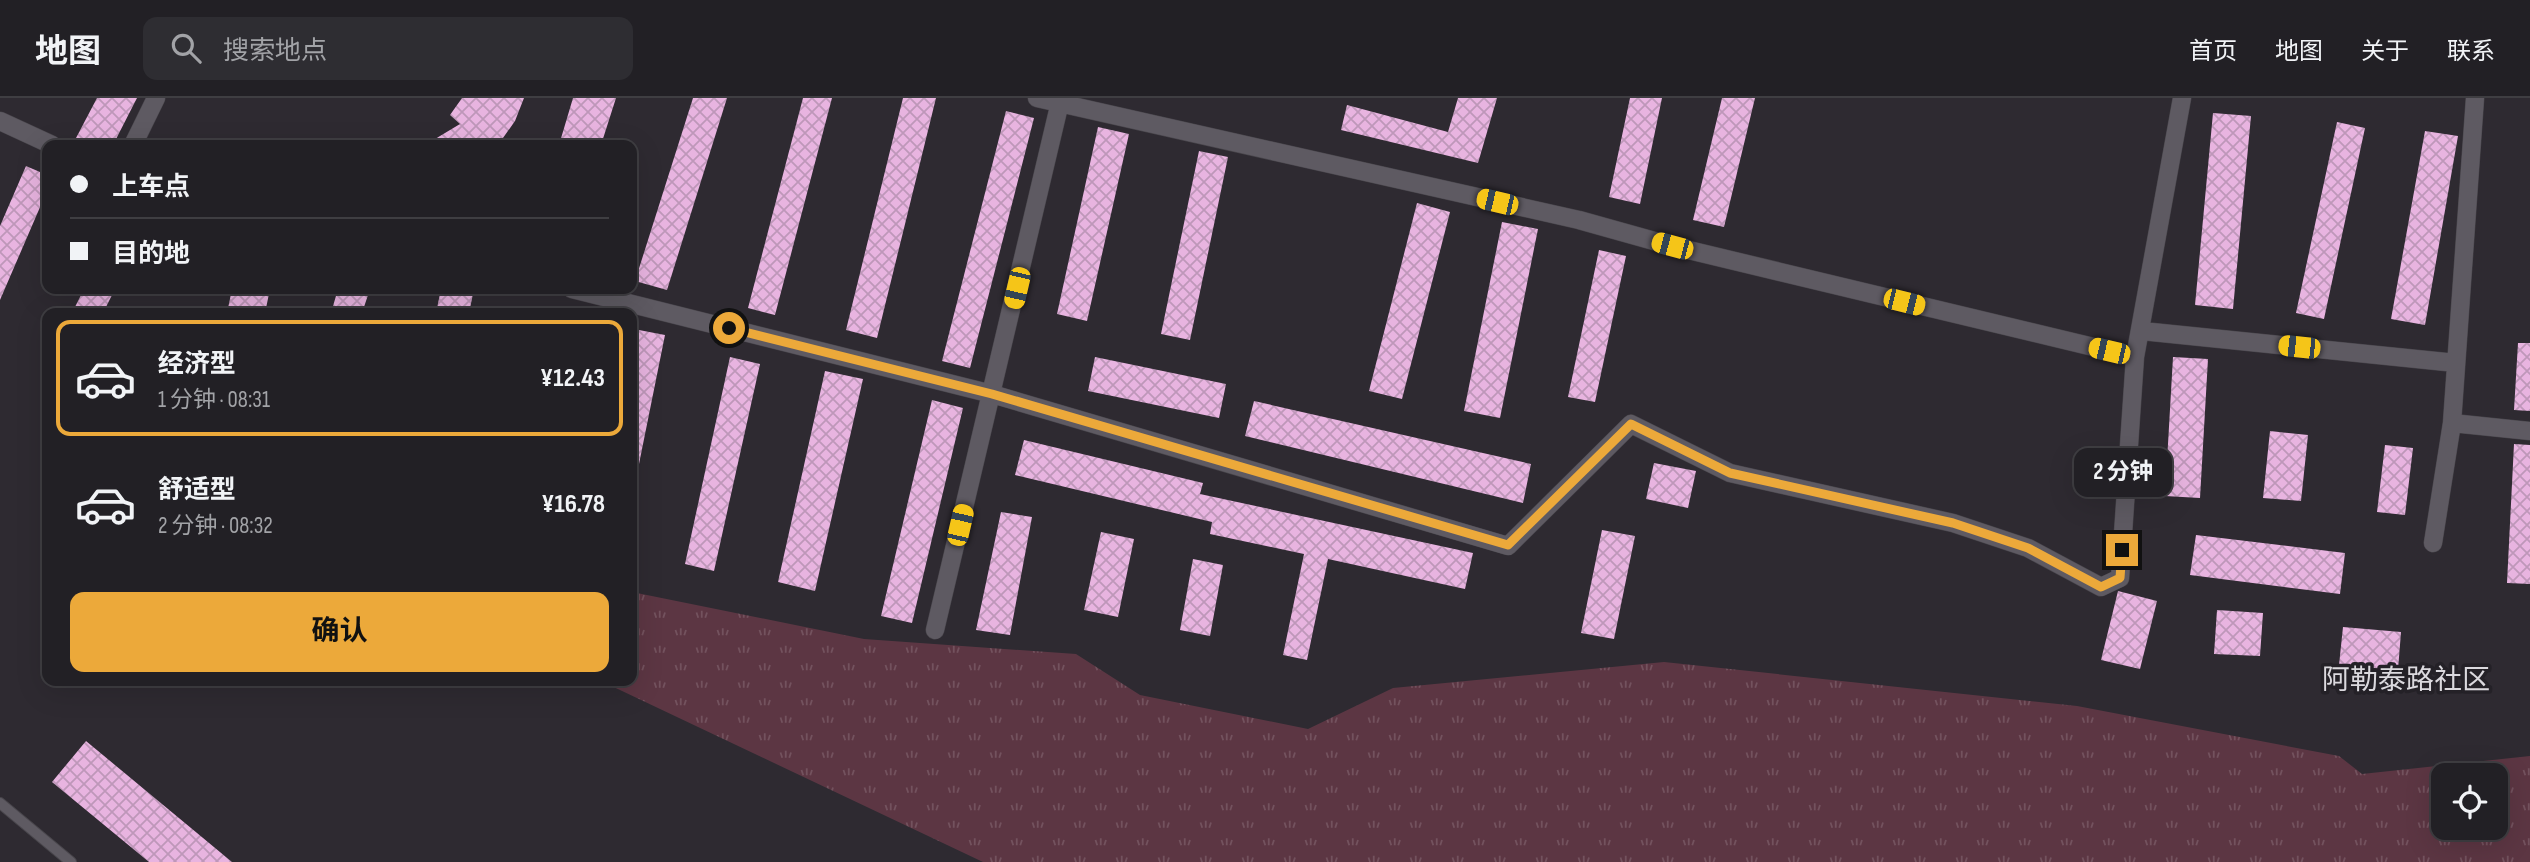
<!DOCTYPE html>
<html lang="zh">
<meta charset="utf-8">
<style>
body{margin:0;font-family:"Sofia Sans Condensed","Noto Sans SC",sans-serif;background:#2e2d32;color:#f1f3f6;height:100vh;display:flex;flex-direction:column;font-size:26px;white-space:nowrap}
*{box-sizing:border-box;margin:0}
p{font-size:23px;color:#a2a3a7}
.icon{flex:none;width:38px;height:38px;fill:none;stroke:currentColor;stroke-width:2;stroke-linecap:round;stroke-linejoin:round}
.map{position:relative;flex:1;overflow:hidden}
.panel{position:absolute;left:42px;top:210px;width:595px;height:378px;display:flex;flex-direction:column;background:#222025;border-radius:14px;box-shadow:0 7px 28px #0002,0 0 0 2px #3f3e42}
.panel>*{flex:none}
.hud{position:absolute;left:42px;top:42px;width:595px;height:154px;border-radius:14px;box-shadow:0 7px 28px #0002,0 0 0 2px #3f3e42;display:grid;align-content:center;height:154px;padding:0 28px;background:#222025}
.controls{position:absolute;left:2431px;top:665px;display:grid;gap:14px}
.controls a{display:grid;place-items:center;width:77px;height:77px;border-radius:14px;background:#222025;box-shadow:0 7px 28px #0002,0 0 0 2px #3f3e42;font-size:35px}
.end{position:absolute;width:32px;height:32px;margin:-16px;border:9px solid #eca93a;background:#111;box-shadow:0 0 0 4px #111}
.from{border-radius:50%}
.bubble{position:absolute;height:49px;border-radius:14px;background:#222025;box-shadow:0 7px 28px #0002,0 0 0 2px #3f3e42;font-size:23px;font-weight:700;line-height:49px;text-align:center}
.car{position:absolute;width:21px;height:42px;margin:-21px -10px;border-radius:9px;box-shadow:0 0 5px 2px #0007;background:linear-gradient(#f5c518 24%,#345 0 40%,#f5c518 0 76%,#345 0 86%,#f5c518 0)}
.hud b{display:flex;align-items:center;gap:24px;height:66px;font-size:26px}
.hud b+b{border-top:2px solid #3f3e42}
.hud i{width:18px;height:18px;background:#f1f3f6}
ul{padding:12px 0 0;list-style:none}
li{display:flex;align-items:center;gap:21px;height:116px;margin:0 14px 10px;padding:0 14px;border:4px solid transparent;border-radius:14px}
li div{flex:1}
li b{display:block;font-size:26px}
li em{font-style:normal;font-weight:700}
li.current{border-color:#eca93a}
li>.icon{width:63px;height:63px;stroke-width:1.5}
.primary-button{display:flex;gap:14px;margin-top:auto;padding:14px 28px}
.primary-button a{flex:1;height:80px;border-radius:14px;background:#eca93a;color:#111;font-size:28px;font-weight:700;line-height:80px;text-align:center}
header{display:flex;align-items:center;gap:42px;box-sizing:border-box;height:98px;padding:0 35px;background:#222025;border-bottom:2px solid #3f3e42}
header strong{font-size:33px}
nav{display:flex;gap:38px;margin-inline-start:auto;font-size:24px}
.search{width:490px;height:63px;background:#2e2d32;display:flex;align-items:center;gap:18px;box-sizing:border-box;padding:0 24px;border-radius:14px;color:#a2a3a7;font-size:26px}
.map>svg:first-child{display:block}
.grass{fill:url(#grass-tufts);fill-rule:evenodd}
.building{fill:url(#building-cross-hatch)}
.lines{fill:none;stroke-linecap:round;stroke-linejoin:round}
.lane-casing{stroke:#49464c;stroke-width:12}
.street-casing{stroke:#49464c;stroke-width:19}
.lane{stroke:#5e5a62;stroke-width:10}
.street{stroke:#5e5a62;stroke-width:18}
.route{stroke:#eca93a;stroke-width:9}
.labels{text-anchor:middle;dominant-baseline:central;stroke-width:7;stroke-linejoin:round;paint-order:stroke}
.neighbourhood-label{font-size:28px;fill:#dbd9de;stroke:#242127}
</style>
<header>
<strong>地图</strong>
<div class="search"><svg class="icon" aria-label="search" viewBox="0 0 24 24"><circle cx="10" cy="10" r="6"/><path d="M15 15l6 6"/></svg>搜索地点</div>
<nav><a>首页</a><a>地图</a><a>关于</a><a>联系</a></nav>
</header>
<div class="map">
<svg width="2530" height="764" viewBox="0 0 2530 764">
<defs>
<pattern id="grass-tufts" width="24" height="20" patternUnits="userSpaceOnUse" patternTransform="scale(1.75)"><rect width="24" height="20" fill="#5c3643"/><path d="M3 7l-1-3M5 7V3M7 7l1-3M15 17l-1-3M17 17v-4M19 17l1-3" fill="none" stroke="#73525e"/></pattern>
<pattern id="building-cross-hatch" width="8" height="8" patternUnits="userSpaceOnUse" patternTransform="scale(1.75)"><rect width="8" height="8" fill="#e8b4e0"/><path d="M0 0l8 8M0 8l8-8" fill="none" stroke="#be97b9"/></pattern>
</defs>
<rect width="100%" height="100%" fill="#2e2a31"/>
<!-- grass -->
<path class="grass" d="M632 494 864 541 1076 556 1140 597 1308 631 1393 590 1664 564 2077 608 2339 658 2362 676 2530 658V764H983L601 583H632ZM2443 677H2496V730H2443Z"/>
<!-- building -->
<path class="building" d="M97 0H137L113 47H91L76 40Z
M462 0H524L515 23 498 47H425L460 26 450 17Z
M573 0H616L601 47H559Z
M693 0H727L667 192 635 183Z
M803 0H832L775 217 748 210Z
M903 0H936L877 240 846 232Z
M1458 0H1497L1478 65 1341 32 1347 7 1448 34Z
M1630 0H1662L1640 106 1609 99Z
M1722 0H1755L1724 129 1693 122Z
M1006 13 1034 20 970 270 942 263Z
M2213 15 2251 18 2233 211 2195 207Z
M2337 24 2365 30 2324 221 2296 215Z
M1098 29 1129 36 1087 223 1057 216Z
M2425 33 2458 38 2425 227 2391 221Z
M1199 53 1228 59 1190 242 1161 236Z
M26 68 47 77V93L0 202V128Z
M1417 105 1450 114 1402 301 1369 293Z
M1502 124 1538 131 1500 320 1464 313Z
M1599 152 1626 158 1595 304 1568 299Z
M84 191H115L103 215H72Z
M232 191H270L265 215H227Z
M338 191H370L362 215H331Z
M441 191H474L469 215H436Z
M639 232 665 237 639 366 632 365V269Z
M2518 245H2530V313L2514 312Z
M730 259 760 266 714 473 685 466Z
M1095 259 1226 286 1219 320 1088 293Z
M2173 259 2208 261 2200 400 2165 398Z
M825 273 863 281 815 493 778 484Z
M932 302 963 310 912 525 881 518Z
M1254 303 1531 366 1523 405 1245 338Z
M2270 333 2308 337 2301 403 2263 400Z
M1024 342 1203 385 1200 396 1473 455 1465 491 1328 461 1307 562 1283 557 1304 456 1210 436 1212 424 1015 377Z
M2514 346 2530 347V486L2507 485Z
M2385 347 2413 350 2405 417 2377 414Z
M1654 365 1696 373 1688 410 1646 401Z
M1001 414 1032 419 1010 537 976 532Z
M1602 432 1635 438 1614 541 1581 535Z
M1101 434 1134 441 1118 519 1084 512Z
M2196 437 2345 455 2340 496 2190 477Z
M1193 461 1223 467 1210 538 1180 532Z
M2118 493 2157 503 2140 571 2101 562Z
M2217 512 2263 515 2260 558 2214 556Z
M2343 529 2401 534 2398 572 2339 567Z
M86 643 232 764H149L52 684Z"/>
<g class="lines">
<!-- lane casing -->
<g class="lane-casing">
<path id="lane" d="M0 705 71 764"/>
</g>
<!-- street casing -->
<g class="street-casing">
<path id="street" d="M1037 0 1579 122 1672 148 2135 259
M0 23 52 47
M133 47 156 0
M572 191 992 296 1508 448 1631 326 1730 375 1953 425 2028 450 2101 489 2120 480 2135 259 2182 0
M2142 233 2456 265
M2452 325 2530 333
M2433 445 2452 325 2475 0
M935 532 1061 0"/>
</g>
<!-- lane -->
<use href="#lane" class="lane"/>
<!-- street -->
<use href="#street" class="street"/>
</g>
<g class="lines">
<!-- route -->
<path class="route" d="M729 230 992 296 1508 447 1631 326 1730 375 1953 425 2028 450 2101 489 2120 480 2122 452"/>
</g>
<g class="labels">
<!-- neighbourhood labels -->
<g class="neighbourhood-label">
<text x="2406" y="582">阿勒泰路社区</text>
</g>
</g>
</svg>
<div class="controls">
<a><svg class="icon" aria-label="locate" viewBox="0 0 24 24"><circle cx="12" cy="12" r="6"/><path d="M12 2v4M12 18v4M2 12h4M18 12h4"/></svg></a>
</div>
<i class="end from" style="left:729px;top:230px"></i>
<i class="end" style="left:2122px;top:452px"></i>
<div class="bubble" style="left:2074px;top:350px;width:98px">2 分钟</div>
<i class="car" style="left:1497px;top:104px;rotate:283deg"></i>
<i class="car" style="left:1672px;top:148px;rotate:285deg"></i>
<i class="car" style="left:1017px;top:190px;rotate:193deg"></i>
<i class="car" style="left:1904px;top:204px;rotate:104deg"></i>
<i class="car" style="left:2299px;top:249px;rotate:276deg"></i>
<i class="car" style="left:2109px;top:253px;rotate:283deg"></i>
<i class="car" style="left:960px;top:427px;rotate:13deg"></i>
<div class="hud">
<b><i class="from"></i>上车点</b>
<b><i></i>目的地</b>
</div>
<section class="panel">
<ul>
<li class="current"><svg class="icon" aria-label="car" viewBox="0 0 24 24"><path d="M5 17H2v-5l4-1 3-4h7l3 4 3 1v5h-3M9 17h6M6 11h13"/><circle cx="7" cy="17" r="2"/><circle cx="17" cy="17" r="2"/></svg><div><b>经济型</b><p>1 分钟 · 08:31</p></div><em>¥12.43</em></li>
<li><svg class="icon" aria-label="car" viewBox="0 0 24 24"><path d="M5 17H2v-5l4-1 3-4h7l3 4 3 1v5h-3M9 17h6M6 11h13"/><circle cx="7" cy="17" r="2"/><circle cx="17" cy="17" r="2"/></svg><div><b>舒适型</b><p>2 分钟 · 08:32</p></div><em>¥16.78</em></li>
</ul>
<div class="primary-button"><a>确认</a></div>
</section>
</div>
